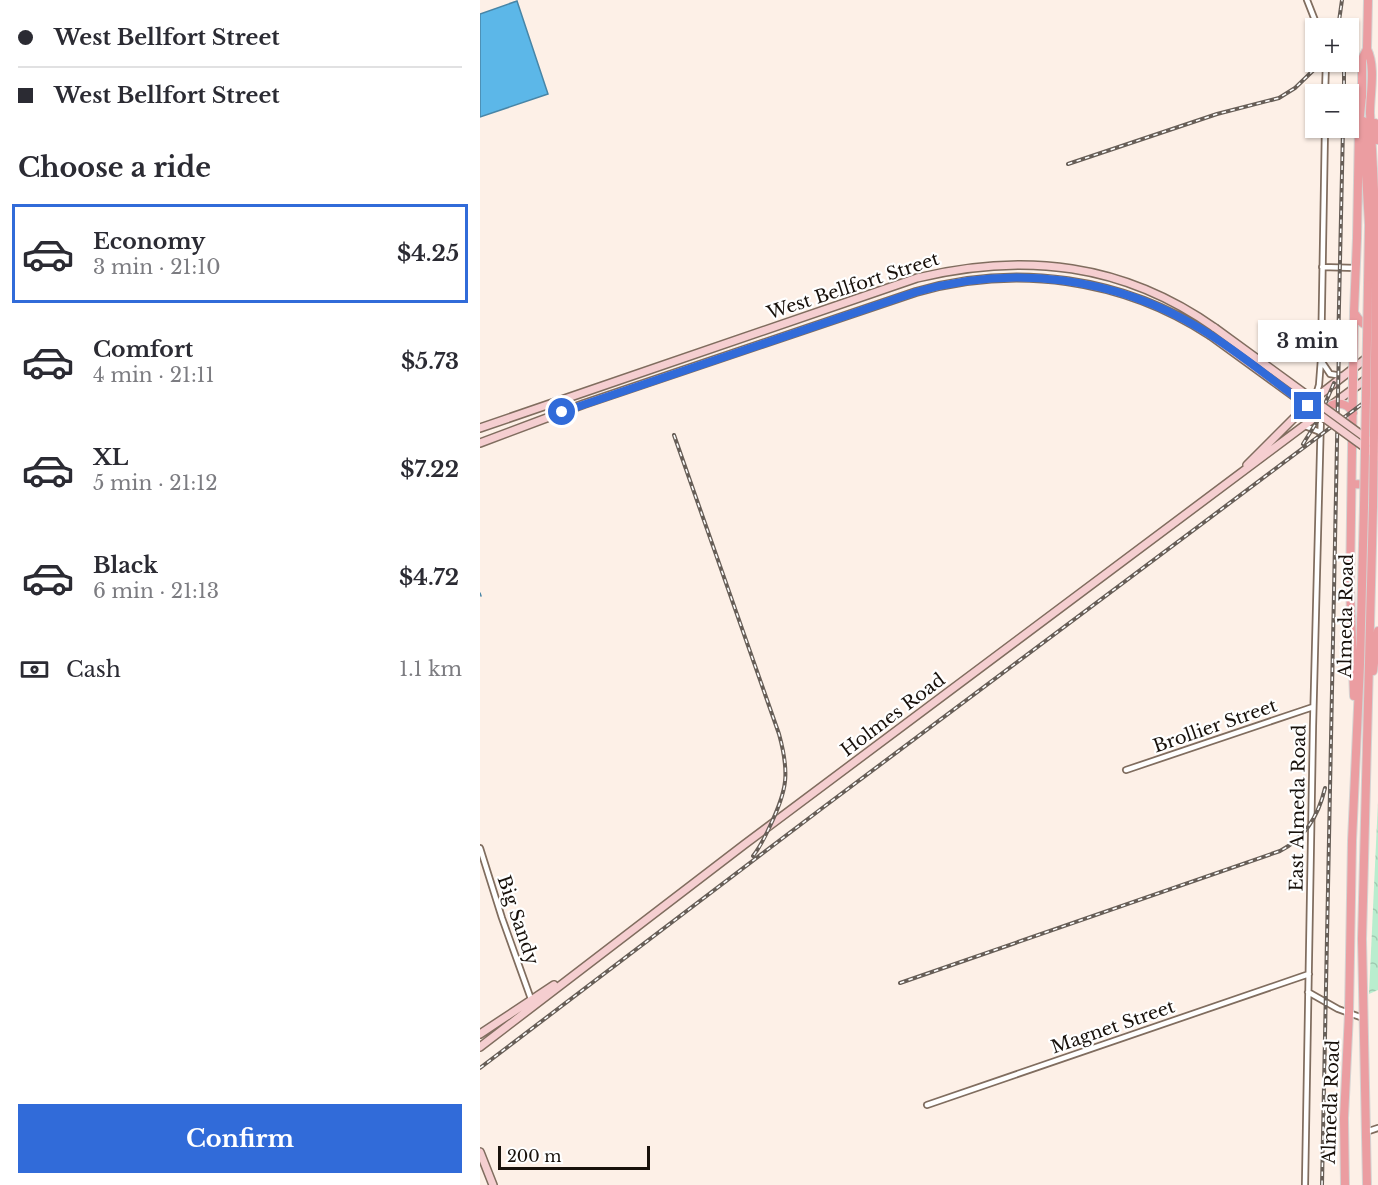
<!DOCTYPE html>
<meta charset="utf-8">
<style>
body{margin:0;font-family:"Libre Baskerville",serif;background:#f2f2f3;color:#2b2b33;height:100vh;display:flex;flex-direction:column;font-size:22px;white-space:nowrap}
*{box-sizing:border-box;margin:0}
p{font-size:20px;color:#7c7c81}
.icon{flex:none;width:33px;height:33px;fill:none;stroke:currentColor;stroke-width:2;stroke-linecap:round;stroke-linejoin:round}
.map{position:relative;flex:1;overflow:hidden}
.panel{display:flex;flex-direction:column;background:#fff;width:480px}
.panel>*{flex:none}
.hud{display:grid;align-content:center;height:132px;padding:0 18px;background:#fff}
.fabs{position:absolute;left:825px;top:18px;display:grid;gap:12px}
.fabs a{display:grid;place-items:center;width:54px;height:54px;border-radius:0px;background:#fff;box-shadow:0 2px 4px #0004;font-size:30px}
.scale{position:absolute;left:18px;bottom:15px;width:152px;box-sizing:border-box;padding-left:6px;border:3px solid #18110b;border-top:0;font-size:16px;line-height:21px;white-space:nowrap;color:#18110b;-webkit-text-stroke:4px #fff;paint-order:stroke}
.end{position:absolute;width:27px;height:27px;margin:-14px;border:8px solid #316bd9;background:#fff;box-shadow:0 0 0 3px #fff}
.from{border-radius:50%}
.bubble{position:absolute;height:42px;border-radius:0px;background:#fff;box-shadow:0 2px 4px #0004;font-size:20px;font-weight:700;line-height:42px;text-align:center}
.hud b{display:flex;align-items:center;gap:21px;height:57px;font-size:22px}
.hud b+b{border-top:2px solid #e1e1e2}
.hud i{width:15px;height:15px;background:#2b2b33}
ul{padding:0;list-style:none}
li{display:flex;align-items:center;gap:18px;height:99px;margin:0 12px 9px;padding:0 6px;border:3px solid transparent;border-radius:0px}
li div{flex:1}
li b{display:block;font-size:22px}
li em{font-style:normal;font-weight:700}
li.on{border-color:#316bd9}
li>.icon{width:54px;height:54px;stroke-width:1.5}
h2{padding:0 18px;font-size:27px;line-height:72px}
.pay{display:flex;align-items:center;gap:15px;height:66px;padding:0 18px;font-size:22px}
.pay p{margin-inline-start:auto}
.button{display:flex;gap:12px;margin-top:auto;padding:12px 18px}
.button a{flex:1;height:69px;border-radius:0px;background:#316bd9;color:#fff;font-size:24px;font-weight:700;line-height:69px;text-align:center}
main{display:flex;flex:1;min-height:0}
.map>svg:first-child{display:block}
.forest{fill:url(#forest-crowns)}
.water{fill:#5cb7e8;stroke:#4885a6;stroke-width:1.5}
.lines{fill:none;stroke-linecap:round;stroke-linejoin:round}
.stream{stroke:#4885a6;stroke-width:1.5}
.street-casing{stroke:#806d5f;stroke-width:8}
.secondary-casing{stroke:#806d5f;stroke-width:10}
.primary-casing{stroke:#d5d4d3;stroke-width:10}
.street{stroke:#fff;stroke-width:4.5}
.secondary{stroke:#f5ced0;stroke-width:7}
.primary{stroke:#eb9da1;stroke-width:8}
.rail-casing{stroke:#675e57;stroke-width:4}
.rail{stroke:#fff;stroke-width:1.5;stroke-dasharray:4.5;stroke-linecap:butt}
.secondary-bridge-casing{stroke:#806d5f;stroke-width:10;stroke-linecap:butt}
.primary-bridge-casing{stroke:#d5d4d3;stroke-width:10;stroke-linecap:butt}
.secondary-bridge{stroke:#f5ced0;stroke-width:7}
.primary-bridge{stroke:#eb9da1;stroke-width:8}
.route{stroke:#316bd9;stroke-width:8}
.labels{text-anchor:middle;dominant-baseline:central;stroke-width:4.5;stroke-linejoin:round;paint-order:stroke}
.street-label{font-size:18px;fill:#18110b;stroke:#fff}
</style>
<main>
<section class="panel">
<div class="hud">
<b><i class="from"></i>West Bellfort Street</b>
<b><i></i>West Bellfort Street</b>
</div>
<h2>Choose a ride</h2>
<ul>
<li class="on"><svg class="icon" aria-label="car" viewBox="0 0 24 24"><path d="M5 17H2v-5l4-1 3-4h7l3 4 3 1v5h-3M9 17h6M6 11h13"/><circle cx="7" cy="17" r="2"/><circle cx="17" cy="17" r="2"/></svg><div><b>Economy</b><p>3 min · 21:10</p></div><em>$4.25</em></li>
<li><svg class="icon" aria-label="car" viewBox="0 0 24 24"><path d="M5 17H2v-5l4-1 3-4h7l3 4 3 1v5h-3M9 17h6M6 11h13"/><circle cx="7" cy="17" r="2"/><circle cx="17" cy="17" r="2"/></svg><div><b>Comfort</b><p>4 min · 21:11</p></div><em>$5.73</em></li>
<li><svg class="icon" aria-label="car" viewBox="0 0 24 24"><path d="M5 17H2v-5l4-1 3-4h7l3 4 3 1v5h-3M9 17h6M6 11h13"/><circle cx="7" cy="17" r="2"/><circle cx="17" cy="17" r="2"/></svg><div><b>XL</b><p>5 min · 21:12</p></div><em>$7.22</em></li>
<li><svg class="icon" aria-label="car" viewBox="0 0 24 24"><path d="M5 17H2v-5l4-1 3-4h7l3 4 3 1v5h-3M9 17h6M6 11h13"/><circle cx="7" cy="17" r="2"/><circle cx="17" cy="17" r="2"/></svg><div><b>Black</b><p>6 min · 21:13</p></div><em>$4.72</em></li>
</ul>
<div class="pay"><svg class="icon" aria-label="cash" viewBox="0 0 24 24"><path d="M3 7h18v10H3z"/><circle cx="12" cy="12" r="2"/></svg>Cash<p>1.1 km</p></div>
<div class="button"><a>Confirm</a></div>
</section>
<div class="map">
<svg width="898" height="1185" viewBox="0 0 898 1185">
<defs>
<pattern id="forest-crowns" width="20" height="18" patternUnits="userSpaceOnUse" patternTransform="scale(1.5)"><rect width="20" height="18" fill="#b9edce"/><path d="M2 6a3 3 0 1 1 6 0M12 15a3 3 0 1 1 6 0" fill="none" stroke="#9ecab0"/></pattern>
</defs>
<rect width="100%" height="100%" fill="#fdf0e7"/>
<!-- forest -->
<path class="forest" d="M898 801V990L889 994Z"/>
<!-- water -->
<path class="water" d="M37 1 68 94 0 117V14Z"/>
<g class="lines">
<!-- stream -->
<path class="stream" d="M0 593 1 596"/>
<!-- street casing -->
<g class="street-casing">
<path id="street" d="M827 0 838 28
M845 94 846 62
M842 267 876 268
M842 362 850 374 862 376
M836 395 839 385 841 359 845 128
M825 426 840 432
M646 770 833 707
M0 848 22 918 51 999
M828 992 858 1009 883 1018
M447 1105 829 974
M886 1132 898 1128
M825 1185 833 726 841 415"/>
</g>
<!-- secondary casing -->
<g class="secondary-casing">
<path id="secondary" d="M0 428 437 278C545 252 643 263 735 328
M0 443 104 404 436 292C536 263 643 278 730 335
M767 465 829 403 888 357
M0 1034 74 985
M0 1047 265 844 889 377
M0 1152 13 1185"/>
</g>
<!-- primary casing -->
<g class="primary-casing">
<path id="primary" d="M887 49C896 67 890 93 890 113 893 170 897 227 896 284
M882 97V59L887 49 888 0
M883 121 889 225 888 284
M895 123 898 140
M875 314C880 323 887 328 898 325
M852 405C861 402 869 405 873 413
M872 484 898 485
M893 671 898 631
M874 696 870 586 874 312 877 238 879 125 882 95
M865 1185 864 1118 869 1013 872 841 880 664 884 506
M887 1185 882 939 893 506"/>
</g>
<!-- street -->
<use href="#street" class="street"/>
<!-- secondary -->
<use href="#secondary" class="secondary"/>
<!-- primary -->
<use href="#primary" class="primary"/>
<!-- rail casing -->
<g class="rail-casing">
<path id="rail" d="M858 28 862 0
M864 94V62
M588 164 737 114 799 98 815 88 842 62
M858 350 863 128
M194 435 299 734C310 774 307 790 290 826 285 837 280 847 273 856
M823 444 838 420 854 383
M420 983 800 851C825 838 839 814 845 788
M0 1068 345 806 898 392
M842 1185 859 344"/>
</g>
<!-- rail -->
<use href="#rail" class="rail"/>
<!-- secondary-bridge casing -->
<g class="secondary-bridge-casing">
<path id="secondary-bridge" d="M735 328 898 447
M730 335 898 457"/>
</g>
<!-- primary-bridge casing -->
<g class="primary-bridge-casing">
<path id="primary-bridge" d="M884 506 888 284
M893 506 896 284"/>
</g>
<!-- secondary-bridge -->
<use href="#secondary-bridge" class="secondary-bridge"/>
<!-- primary-bridge -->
<use href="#primary-bridge" class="primary-bridge"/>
</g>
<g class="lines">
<!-- route -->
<path class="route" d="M82 412 436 292C533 264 635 277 721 329 759 352 793 381 828 406"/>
</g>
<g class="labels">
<!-- street labels -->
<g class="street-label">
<text transform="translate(373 286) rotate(-18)">West Bellfort Street</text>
<text transform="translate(866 616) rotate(-89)">Almeda Road</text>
<text transform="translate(413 715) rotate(-37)">Holmes Road</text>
<text transform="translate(735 726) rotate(-19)">Brollier Street</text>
<text transform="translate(818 808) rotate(-89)">East Almeda Road</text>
<text transform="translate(38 920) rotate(71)">Big Sandy</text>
<text transform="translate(633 1027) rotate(-19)">Magnet Street</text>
<text transform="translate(851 1102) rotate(-88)">Almeda Road</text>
</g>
</g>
</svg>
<div class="fabs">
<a>+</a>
<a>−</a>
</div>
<div class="scale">200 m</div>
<i class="end from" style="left:82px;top:412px"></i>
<i class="end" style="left:828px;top:406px"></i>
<div class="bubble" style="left:778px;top:320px;width:99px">3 min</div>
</div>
</main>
